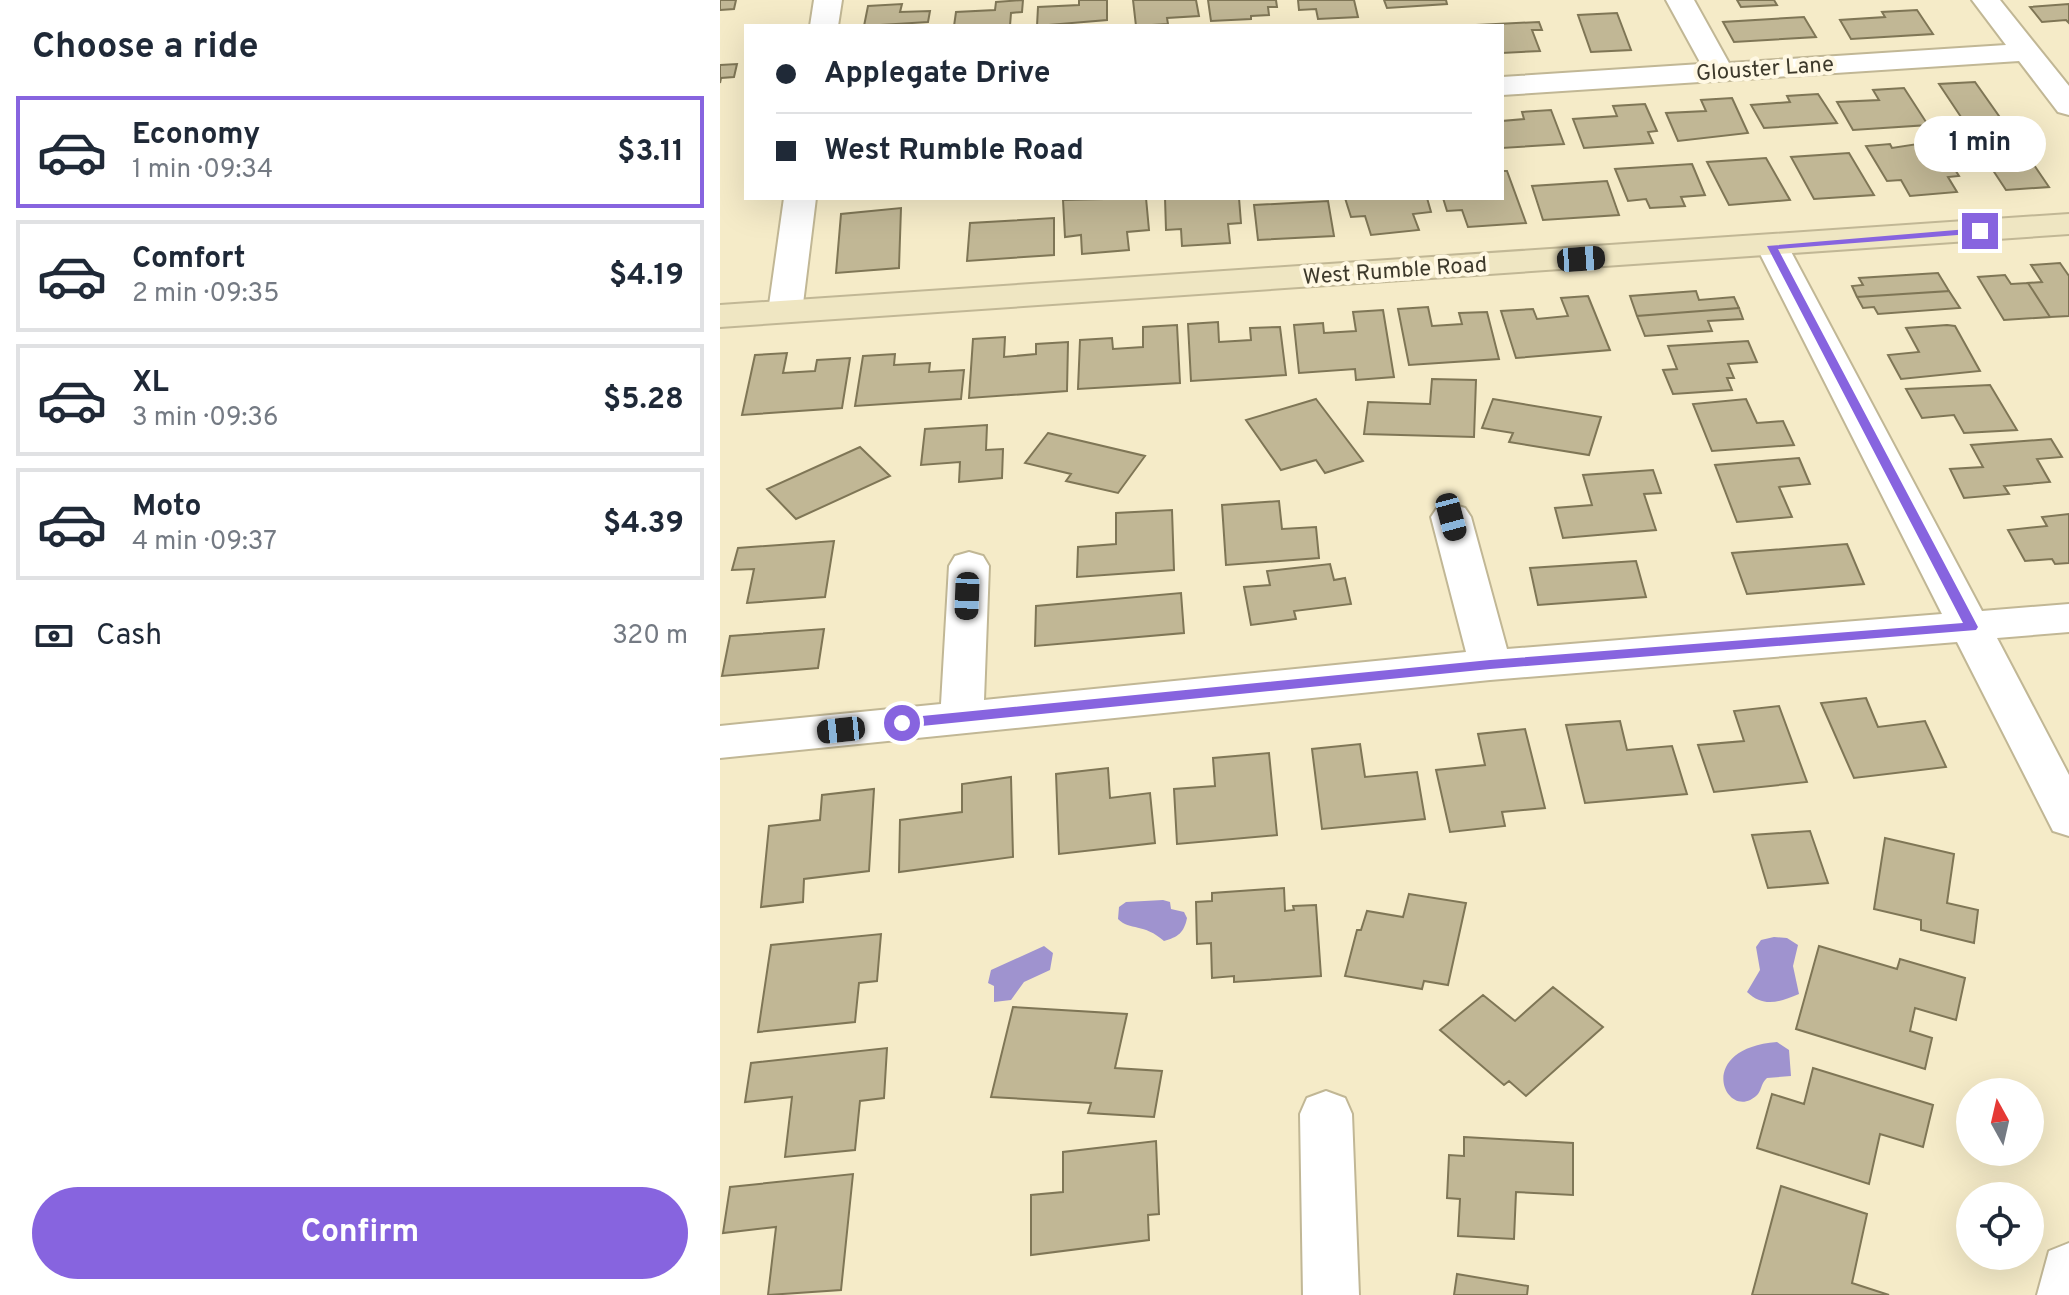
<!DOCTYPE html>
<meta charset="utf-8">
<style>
body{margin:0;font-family:Overpass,sans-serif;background:#f6f6f7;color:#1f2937;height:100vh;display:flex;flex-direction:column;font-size:30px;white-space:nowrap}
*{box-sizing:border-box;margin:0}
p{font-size:26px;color:#747a83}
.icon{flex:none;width:44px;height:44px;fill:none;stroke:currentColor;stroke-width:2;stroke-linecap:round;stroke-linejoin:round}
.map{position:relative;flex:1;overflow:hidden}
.panel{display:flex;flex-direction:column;background:#fff;width:720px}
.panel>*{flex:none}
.hud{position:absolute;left:24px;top:24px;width:760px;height:176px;border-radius:0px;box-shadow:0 8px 32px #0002;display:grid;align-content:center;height:176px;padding:0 32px;background:#fff}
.needle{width:52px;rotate:352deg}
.controls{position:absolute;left:1236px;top:1078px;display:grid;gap:16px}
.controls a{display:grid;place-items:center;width:88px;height:88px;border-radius:50%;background:#fff;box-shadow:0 8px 32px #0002;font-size:40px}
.end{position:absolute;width:36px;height:36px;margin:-18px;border:10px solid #8764df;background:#fff;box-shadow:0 0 0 4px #fff}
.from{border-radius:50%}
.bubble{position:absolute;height:56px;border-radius:28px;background:#fff;box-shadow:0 8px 32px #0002;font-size:26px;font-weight:700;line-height:56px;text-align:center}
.car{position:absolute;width:24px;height:48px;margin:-24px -12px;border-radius:10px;box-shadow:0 0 6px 2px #0007;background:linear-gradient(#222 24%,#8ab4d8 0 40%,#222 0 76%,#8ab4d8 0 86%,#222 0)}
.hud b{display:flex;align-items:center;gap:28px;height:76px;font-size:30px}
.hud b+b{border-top:2px solid #e0e1e3}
.hud i{width:20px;height:20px;background:#1f2937}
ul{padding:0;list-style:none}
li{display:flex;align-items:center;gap:24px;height:112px;margin:0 16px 12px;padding:0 16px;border:4px solid #e0e1e3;border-radius:0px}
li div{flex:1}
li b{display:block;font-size:30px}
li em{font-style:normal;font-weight:700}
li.on{border-color:#8764df}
li>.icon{width:72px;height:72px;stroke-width:1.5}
h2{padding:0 32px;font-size:36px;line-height:96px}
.pay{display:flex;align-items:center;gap:20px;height:88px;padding:0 32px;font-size:30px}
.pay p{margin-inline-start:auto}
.primary-button{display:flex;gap:16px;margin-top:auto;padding:16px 32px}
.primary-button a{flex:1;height:92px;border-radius:48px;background:#8764df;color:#fff;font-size:32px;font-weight:700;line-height:92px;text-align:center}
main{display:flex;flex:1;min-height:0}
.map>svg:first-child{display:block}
.water{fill:#9f93cf}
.building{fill:#c1b795;stroke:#7f7656;stroke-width:2}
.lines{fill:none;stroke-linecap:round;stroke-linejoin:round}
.street-casing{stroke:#c1b795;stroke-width:4}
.secondary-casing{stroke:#c1b795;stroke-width:4}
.street{fill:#fff;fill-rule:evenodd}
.secondary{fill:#efe6c2;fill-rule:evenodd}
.route{fill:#8764df}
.labels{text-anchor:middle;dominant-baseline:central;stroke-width:8;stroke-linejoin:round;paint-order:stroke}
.far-street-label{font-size:22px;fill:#3d392b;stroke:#fff8e3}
</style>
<main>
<section class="panel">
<h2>Choose a ride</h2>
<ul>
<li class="on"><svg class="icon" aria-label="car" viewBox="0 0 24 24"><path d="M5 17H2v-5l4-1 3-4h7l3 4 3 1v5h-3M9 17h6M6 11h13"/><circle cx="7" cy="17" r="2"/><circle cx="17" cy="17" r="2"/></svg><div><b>Economy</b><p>1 min · 09:34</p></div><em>$3.11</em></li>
<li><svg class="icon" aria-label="car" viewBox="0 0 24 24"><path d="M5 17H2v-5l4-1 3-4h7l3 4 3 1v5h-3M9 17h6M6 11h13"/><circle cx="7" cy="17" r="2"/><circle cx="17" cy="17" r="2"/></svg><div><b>Comfort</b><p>2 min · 09:35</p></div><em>$4.19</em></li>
<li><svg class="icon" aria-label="car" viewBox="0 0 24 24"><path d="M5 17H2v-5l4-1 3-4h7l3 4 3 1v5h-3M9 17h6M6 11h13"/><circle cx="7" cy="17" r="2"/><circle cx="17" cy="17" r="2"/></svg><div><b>XL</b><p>3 min · 09:36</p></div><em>$5.28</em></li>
<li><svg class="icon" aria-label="car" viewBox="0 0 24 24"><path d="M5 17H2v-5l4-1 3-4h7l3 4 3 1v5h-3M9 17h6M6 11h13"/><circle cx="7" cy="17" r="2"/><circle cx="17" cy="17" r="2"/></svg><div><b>Moto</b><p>4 min · 09:37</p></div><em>$4.39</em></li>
</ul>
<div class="pay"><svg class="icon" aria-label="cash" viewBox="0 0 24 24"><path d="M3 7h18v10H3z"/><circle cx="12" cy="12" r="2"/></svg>Cash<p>320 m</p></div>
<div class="primary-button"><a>Confirm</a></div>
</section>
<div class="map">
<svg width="1349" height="1295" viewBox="0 0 1349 1295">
<rect width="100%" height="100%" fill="#f5ebc8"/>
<!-- water -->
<path class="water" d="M443 900 450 902 451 909 464 912 467 918C464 933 458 937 444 941 424 923 410 931 398 919L399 907 406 902Z
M1054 937 1067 938 1078 945 1073 966 1079 994C1059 1002 1044 1008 1027 992L1040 970 1036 947 1041 940Z
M324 946 333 953 330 970 304 982 291 1000 274 1002V986L268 983 271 970Z
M1057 1042 1069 1050 1071 1076 1047 1078C1041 1083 1042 1089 1038 1094 1008 1126 970 1049 1057 1042Z"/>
<!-- building -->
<path class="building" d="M0 0H16L14 9 0 10Z
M303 0 302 12 291 13 290 26H234L236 12 275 10 276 2Z
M359 0H387V20L317 26 318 7 359 5Z
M413 0H476L479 16 447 18 448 24 416 26Z
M488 0H556L557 7H548L549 15 531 16V19L491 21Z
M578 0H634L638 17 598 19 596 9 579 10Z
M664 0H726L727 4 667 8Z
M1017 0H1054L1057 5 1021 7Z
M182 4 180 12 210 11 208 22 144 26 148 6Z
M1349 4V23L1346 20 1322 22 1310 7Z
M1197 10 1213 34 1131 39 1120 20 1165 17 1162 12Z
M897 13 911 50 871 52 858 15Z
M1084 17 1096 37 1014 42 1003 22Z
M819 22 822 30H812L820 51 782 53V26L756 25Z
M17 64 14 77 1 78 0 83V65Z
M1255 82 1286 126 1249 129 1219 84Z
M1184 88 1208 125 1133 130 1117 102 1159 100 1153 90Z
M1098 94 1117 123 1044 128 1031 105 1070 102 1067 96Z
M1012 98 1028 133 958 141 946 113 986 111 981 100Z
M925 104 937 131 928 132 933 143 864 148 853 119 897 116 893 106Z
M831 110 844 144 782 148V121L804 119 802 112Z
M1293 134 1329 187 1286 190 1251 137Z
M1217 141 1239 176 1228 177 1237 192 1190 196 1181 180 1167 181 1146 146 1170 144 1172 148Z
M1129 153 1154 195 1094 199 1071 157Z
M1046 158 1070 200 1009 205 987 162Z
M972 164 985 195 961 197 965 206 930 208 926 199 908 201 895 169Z
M782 171H787L806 223 748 227 742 210 727 211 723 198H782Z
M887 181 899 215 823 220 812 186Z
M426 198 429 230 407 232 409 250 362 254 361 235 345 237 343 200Z
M445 198H519L521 223 508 224 510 243 462 246 461 229 446 230Z
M625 198H707L711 212 693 214 699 230 651 235 645 216 631 217Z
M608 201 614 236 538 240 534 205Z
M181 208 179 268 116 273 121 214Z
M334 218V255L247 261 250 223Z
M1340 263 1349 276V316L1330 317 1308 283 1322 282 1311 265Z
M1218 273 1229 291 1137 297 1132 286 1143 285 1139 278Z
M1285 275 1291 284 1308 283 1330 317 1284 320 1258 277Z
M976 291 979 300 1014 297 1019 308 917 316 910 296Z
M1229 291 1240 308 1158 314 1154 307 1143 308 1137 297Z
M868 296 890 350 796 358 781 311 813 309 817 319 848 316 841 298Z
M708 307 712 326 742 324 739 313 767 312 779 359 689 365 678 309Z
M1019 308 1023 319 988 321 992 331 925 336 917 316Z
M663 310 674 377 636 380 635 369 579 373 574 325 603 323 604 333 636 331 633 312Z
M498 322 499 342 531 340 530 328 560 327 566 375 471 381 468 324Z
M457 325 460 383 358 389 360 340 392 338 393 349 423 347V327Z
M1227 325 1235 326 1260 371 1181 379 1168 355 1199 352 1186 328Z
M285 337 284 357 316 354V344L348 342 347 391 249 398 253 339Z
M1028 341 1037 362 1008 364 1014 378H1007L1012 390 953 394 943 370 957 369 948 346Z
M67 353 63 373 95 371 97 360 130 358 122 408 22 415 35 355Z
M175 354 174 365 210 363 209 372 244 370 241 399 135 406 143 356Z
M712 379 756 380 754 437 644 434 648 402 710 404Z
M1270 385 1297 430 1244 433 1234 415 1202 418 1186 389Z
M596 399 643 461 605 473 596 460 561 470 526 420Z
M773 399 881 417 869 455 789 442 793 433 762 428Z
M1026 399 1037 423 1063 421 1074 445 992 451 973 404Z
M267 425 266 450 283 449 282 478 239 482 240 462 201 465 205 429Z
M328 433 425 456 398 493 346 481 351 474 305 463Z
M1331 439 1342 457 1317 459 1330 482 1284 486 1289 494 1244 498 1230 469 1263 467 1251 445Z
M140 447 170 476 76 519 47 489Z
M1079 458 1090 484 1059 487 1072 517 1017 522 995 465Z
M933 470 941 493 924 494 936 530 843 538 835 508 872 505 863 475Z
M559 501 562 529 596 527 599 558 506 565 502 505Z
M452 510 454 570 357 577 358 547 396 544V513Z
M1349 514V563L1335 564 1332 559 1305 561 1288 530 1327 526 1322 517Z
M114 541 105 597 27 603 34 569 12 570 18 548Z
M1127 544 1144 584 1027 594 1012 553Z
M916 561 926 597 818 605 810 568Z
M610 564 614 580 625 578 631 604 574 611 576 619 531 625 524 587 550 585 547 571Z
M461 593 464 633 315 646 316 606Z
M104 629 98 668 2 676 10 636Z
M1146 698 1158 727 1205 721 1226 767 1134 778 1101 703Z
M1059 706 1087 782 994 792 978 745 1024 741 1014 711Z
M900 721 907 750 952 746 967 794 865 803 846 725Z
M805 729 825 808 782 812 785 826 730 832 716 770 765 765 758 734Z
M640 744 645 777 697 772 705 819 602 829 592 749Z
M549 753 557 835 457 844 454 789 495 786 493 758Z
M388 768 390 798 430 793 435 843 339 854 336 774Z
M291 777 293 857 179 872 180 820 242 812V784Z
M154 789 149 871 84 879 83 902 41 907 49 826 100 820 102 795Z
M1090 831 1108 883 1048 888 1032 835Z
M1165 838 1234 854 1227 903 1258 910 1254 943 1201 930V920L1154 909Z
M564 888 565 911 574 910 573 906 596 905 601 976 514 982V976L492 978 491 943 477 944 476 902 492 901V893Z
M689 894 746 903 728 985 704 981 702 989 625 976 637 930H641L647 911 683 917Z
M161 934 157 981 139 983 135 1022 38 1032 51 945Z
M1099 946 1177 969 1180 959 1245 978 1236 1020 1195 1008 1190 1031 1212 1038 1205 1069 1076 1029Z
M833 987 883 1027 806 1096 789 1081 784 1085 720 1030 763 995 795 1021Z
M293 1007 407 1014 395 1068 442 1071 434 1117 368 1113 371 1103 271 1097Z
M167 1048 164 1098 140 1101 135 1150 65 1157 72 1097 25 1102 31 1063Z
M1093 1068 1213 1105 1203 1147 1160 1134 1149 1184 1037 1148 1052 1094 1084 1104Z
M744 1137 853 1143V1195L796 1192 794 1239 738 1236 740 1199 727 1198 729 1155 744 1156Z
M436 1141 439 1214 428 1215 429 1240 311 1255V1195L343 1192V1152Z
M133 1174 121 1290 48 1295 56 1227 3 1233 10 1187Z
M1061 1186 1147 1214 1132 1283 1169 1295H1032Z
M737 1274 808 1286 807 1295H734Z"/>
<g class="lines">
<!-- street casing -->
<g class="street-casing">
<path id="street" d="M94 0H122L118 26H90Z
M946 0H974L1009 63 1286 45 1252 0H1280L1349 86V115L1338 112 1299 61 782 95V77L981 64Z
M64 198H96L82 312 77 319 65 322 53 319 48 312Z
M1052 236 1064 239 1068 246 1262 611 1349 604V632L1277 638 1349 775V836L1333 831 1237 642 770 680 0 758V726L221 704 229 566 235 556 249 552 263 556 269 566 264 700 746 652 711 517 717 508 731 504 745 508 751 517 787 649 1222 614 1036 246 1040 239Z
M606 1091 625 1098 632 1114 639 1295H583L580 1114 587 1098Z
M1349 1243V1295H1317L1329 1251Z"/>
</g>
<!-- secondary casing -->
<g class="secondary-casing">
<path id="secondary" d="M1349 214V234L0 327V305Z"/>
</g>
<!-- street -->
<use href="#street" class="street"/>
<!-- secondary -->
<use href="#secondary" class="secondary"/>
</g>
<!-- route -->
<path class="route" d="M1260 228 1263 233 1058 249 1258 627 1256 630 770 669 182 728 175 723 182 718 770 660 1243 623 1047 246Z"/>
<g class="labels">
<!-- far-street labels -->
<g class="far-street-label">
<text transform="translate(1045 70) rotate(-4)">Glouster Lane</text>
<text transform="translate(675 272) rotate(-4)">West Rumble Road</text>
</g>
</g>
</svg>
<div class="controls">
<a><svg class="needle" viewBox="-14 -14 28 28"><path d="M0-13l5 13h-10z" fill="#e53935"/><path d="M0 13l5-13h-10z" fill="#747a83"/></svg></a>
<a><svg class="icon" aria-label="locate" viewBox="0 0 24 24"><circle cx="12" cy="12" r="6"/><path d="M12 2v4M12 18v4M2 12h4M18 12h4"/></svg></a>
</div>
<i class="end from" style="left:182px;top:723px"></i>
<i class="end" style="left:1260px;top:231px"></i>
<div class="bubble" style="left:1194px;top:116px;width:132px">1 min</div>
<i class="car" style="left:861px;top:259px;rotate:86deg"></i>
<i class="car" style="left:731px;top:517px;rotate:165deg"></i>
<i class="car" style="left:247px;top:596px;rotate:182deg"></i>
<i class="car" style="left:121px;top:730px;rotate:264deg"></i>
<div class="hud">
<b><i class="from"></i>Applegate Drive</b>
<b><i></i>West Rumble Road</b>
</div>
</div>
</main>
